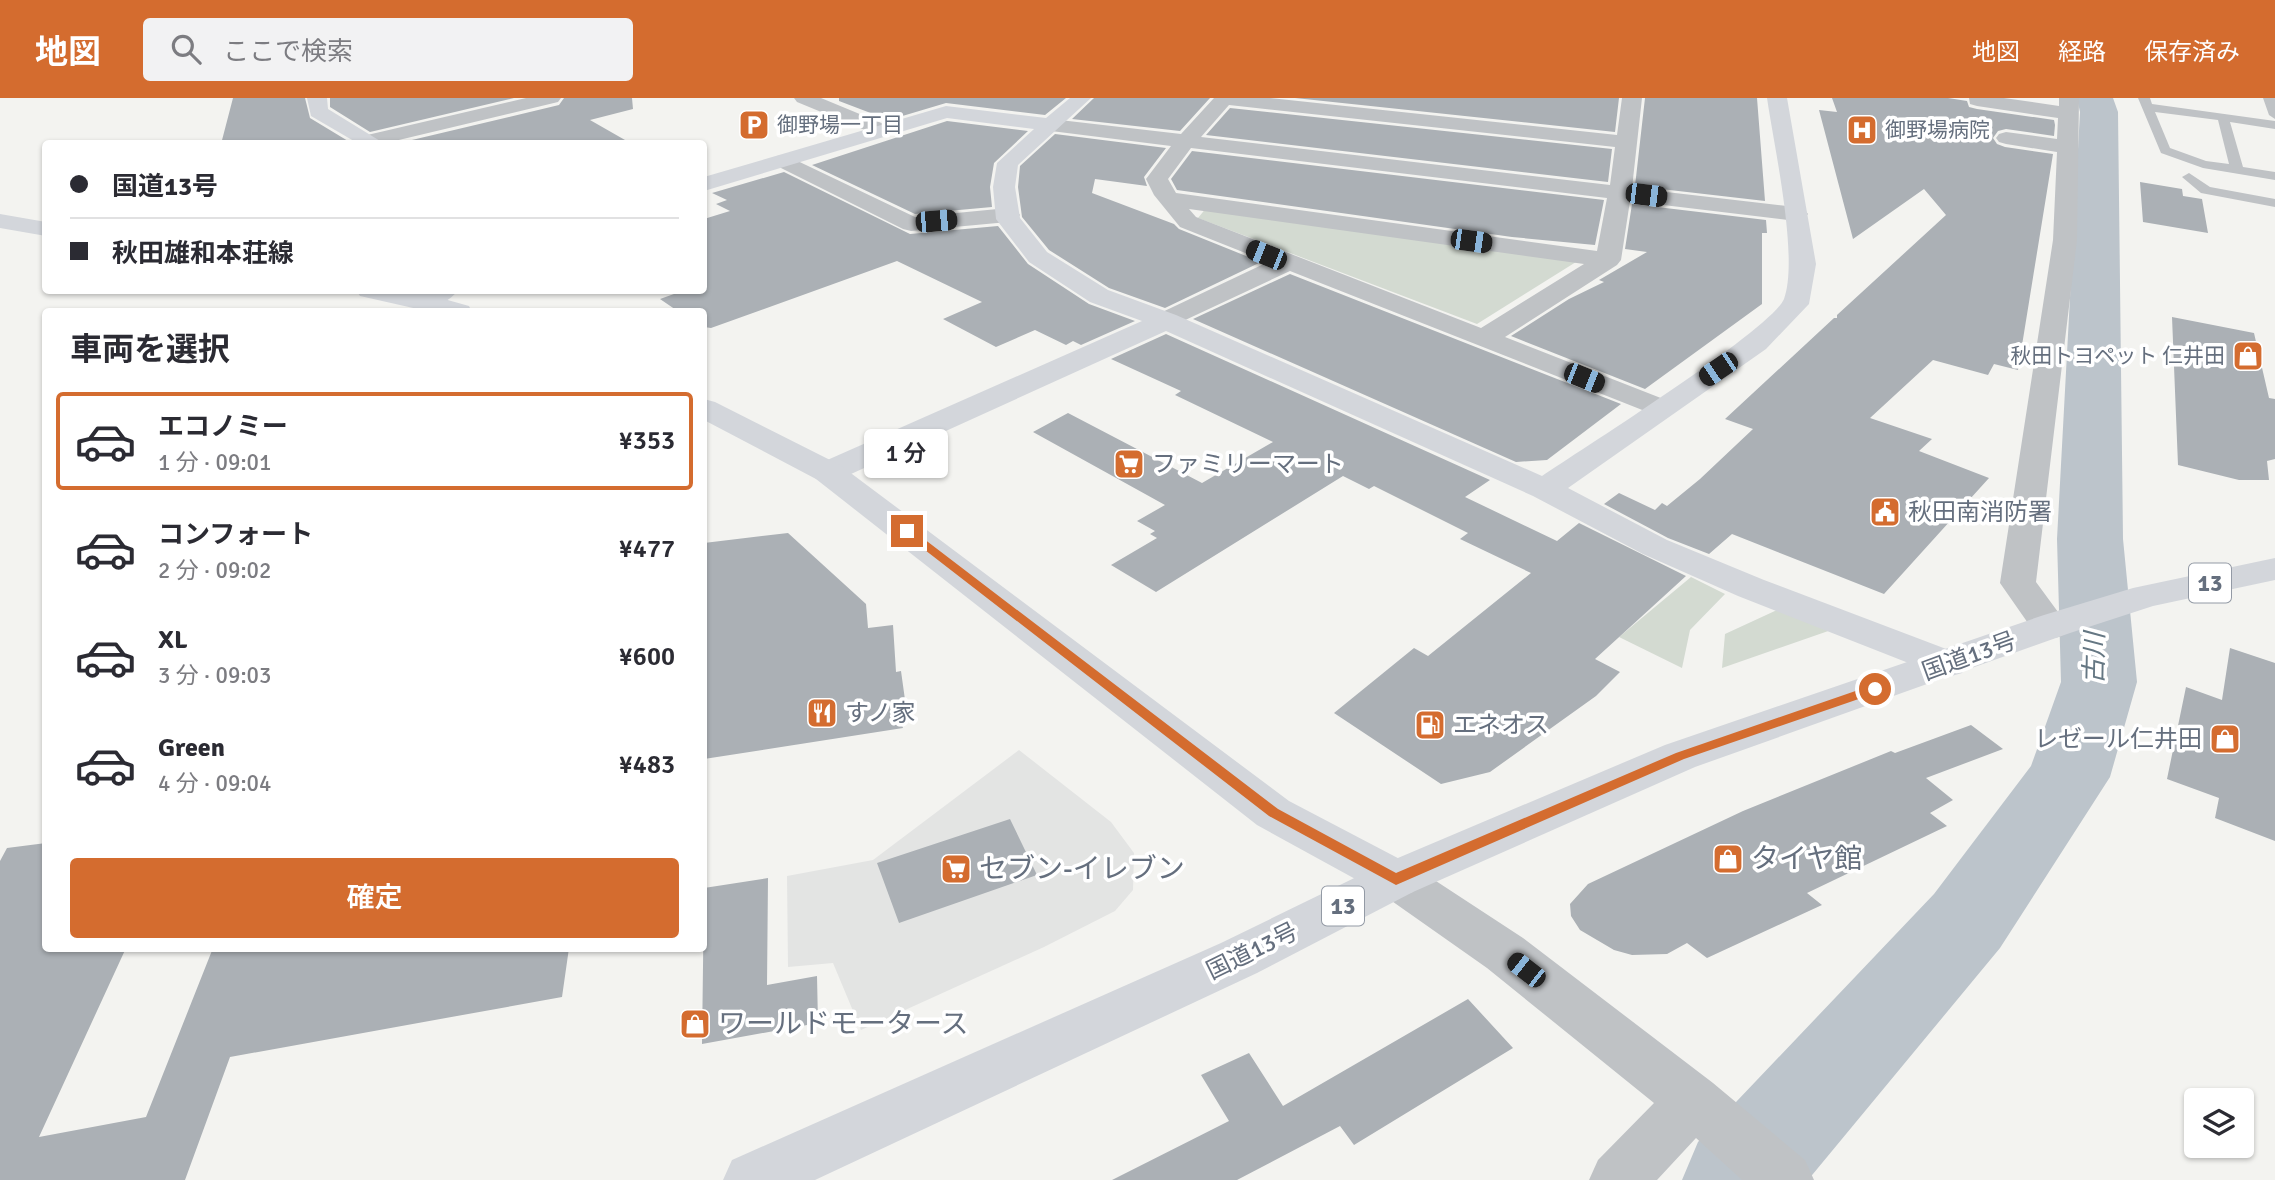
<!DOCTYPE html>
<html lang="ja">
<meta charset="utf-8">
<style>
body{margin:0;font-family:Signika,"Noto Sans JP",sans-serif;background:#f2f2f3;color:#2b2b33;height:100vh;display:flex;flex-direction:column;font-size:26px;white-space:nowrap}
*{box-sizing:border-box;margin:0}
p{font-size:23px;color:#7c7c81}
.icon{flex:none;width:38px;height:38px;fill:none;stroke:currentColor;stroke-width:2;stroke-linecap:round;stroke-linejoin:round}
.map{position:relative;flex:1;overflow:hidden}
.side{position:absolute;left:42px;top:210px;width:665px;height:644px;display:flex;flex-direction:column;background:#fff;border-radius:7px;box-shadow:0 2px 5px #0004}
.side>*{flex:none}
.banner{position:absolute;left:42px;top:42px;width:665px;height:154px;border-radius:7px;box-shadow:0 2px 5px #0004;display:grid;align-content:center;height:154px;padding:0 28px;background:#fff}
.controls{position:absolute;left:2184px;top:990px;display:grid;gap:14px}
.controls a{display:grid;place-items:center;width:70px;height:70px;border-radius:7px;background:#fff;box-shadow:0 2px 5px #0004;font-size:35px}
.end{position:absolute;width:32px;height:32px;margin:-16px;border:9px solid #d46c2f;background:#fff;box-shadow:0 0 0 4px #fff}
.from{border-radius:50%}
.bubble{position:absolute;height:49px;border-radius:7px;background:#fff;box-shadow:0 2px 5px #0004;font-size:23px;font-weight:600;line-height:49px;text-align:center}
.car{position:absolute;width:21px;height:42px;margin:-21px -10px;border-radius:9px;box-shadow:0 0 5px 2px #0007;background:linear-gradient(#222 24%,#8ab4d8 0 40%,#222 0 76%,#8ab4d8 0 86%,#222 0)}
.banner b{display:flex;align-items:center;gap:24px;height:66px;font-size:26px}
.banner b+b{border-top:2px solid #e1e1e2}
.banner i{width:18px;height:18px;background:#2b2b33}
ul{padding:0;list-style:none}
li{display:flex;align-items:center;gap:21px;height:98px;margin:0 14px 10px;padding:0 14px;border:4px solid transparent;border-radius:7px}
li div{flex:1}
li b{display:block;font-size:26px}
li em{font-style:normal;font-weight:600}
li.current{border-color:#d46c2f}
li>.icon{width:63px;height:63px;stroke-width:1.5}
h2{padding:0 28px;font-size:32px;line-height:84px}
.action{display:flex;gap:14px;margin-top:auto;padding:14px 28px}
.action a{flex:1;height:80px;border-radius:7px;background:#d46c2f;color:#fff;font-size:28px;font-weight:600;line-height:80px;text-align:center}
header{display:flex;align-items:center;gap:42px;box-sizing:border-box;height:98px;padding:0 35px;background:#d46c2f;color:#fff}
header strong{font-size:33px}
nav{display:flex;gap:38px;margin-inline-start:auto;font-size:24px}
.search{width:490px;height:63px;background:#f2f2f3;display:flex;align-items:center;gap:18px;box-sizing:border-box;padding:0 24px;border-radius:7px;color:#7c7c81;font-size:26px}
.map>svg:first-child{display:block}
.built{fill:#e3e4e3}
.green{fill:#d3dad1}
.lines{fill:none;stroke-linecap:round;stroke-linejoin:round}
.river{fill:#bcc4cb;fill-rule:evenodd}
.building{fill:#abb0b5}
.lane{fill:#bfc2c5;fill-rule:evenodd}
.street{fill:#bfc2c5;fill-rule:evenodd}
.secondary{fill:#d3d6db;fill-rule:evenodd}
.primary{fill:#d3d6db;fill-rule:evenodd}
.highway{fill:#d3d6db;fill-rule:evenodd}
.route{fill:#d46c2f}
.labels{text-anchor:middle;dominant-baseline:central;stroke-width:7;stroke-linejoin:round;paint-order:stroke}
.far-poi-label{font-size:21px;fill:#656f7e;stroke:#fff;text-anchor:start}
.shield{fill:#fff;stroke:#939aa5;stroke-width:2}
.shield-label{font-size:23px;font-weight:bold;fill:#656f7e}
.poi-label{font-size:24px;fill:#656f7e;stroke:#fff;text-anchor:start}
.street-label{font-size:24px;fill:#656f7e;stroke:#fff}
.water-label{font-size:26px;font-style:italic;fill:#657783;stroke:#fff}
.near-poi-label{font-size:28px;fill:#656f7e;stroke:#fff;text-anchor:start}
</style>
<header>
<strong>地図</strong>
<div class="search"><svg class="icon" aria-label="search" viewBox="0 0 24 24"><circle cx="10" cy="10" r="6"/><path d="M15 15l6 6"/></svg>ここで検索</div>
<nav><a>地図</a><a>経路</a><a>保存済み</a></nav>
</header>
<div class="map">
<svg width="2275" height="1082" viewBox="0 0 2275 1082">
<rect width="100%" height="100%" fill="#f3f3f0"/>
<!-- built -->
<path class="built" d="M1019 652 1111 724 1134 755 1133 792 1115 813 1044 849 861 932 833 865 788 869 787 778 873 762Z"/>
<!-- green -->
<path class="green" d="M1207 109 1576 164 1477 226 1198 120Z
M1691 479 1725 496 1690 532 1682 570 1619 539Z
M1777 512 1834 531 1722 570 1725 536Z"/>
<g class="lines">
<!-- river -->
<path class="river" d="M2077 0H2113L2118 14 2123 441 2137 584 2110 679 2000 850 1808 1082H1682L1698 1044 1934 796 2031 668 2061 584 2057 441 2080 14Z"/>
</g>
<!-- building -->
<path class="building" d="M233 0H305L310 20 353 46H221Z
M330 0H514L370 34 330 9Z
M564 0H632L633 11 590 22 632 46H395L559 7Z
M839 0H1066L1045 17 946 5 889 22 839 3Z
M1094 0H1210L1180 33 1072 21Z
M1295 0H1619L1615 34Z
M1645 0H1757L1765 103 1635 88Z
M1832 0H1948L1967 3 1969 9 1977 11 2054 22 2055 27 2054 38 2006 31 1998 33 1993 40 1997 46 2005 49 2053 56 2018 272 1994 266 1988 277 1933 262 1870 320 1932 341 1919 353 1989 380 1884 496 1732 436 1709 456 1668 440 1604 406 1619 395 1655 412 1662 405 1667 408 1700 381 1753 331 1725 321 1834 220H1837V217L1946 117 1924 91 1853 141 1819 12 1837 14Z
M1230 10 1612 51 1608 84 1206 37Z
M947 23 1028 33 994 65 990 89 992 109 915 116 812 67Z
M1055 36 1166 50 1144 79 1147 88 1095 81 1092 95 1174 126 1179 131 1261 164 1165 210 1109 190 1049 152 1022 119 1018 89 1020 68Z
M1192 53 1604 102 1595 147 1512 139 1177 92 1171 81Z
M784 74 910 136 998 128 1028 166 1089 206 1135 223 1081 247 1073 243 1066 247 1035 232 996 249 943 221 982 204 897 163 711 230 704 229V214H679L660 201 685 192H704V121L730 113 716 106 727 102 712 95Z
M2140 84 2182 91 2183 98 2202 101 2208 135 2143 124Z
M1632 106 1766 122 1767 135H1762V206L1645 291 1511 238 1569 201 1604 184 1599 182 1647 154 1625 151Z
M1290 176 1621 306 1547 362 1516 364 1193 221Z
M2172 219 2254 235 2269 300 2275 301V361L2267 363 2269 382H2239L2178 367Z
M1166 236 1490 382 1465 399 1557 443 1579 425 1686 478 1595 561 1620 574 1596 598 1490 674 1441 686 1334 615 1414 550 1428 558 1531 475 1460 441 1468 435 1374 388 1369 391 1343 378 1156 494 1111 467 1157 440 1150 436 1155 433 1137 423 1165 407 1033 334 1068 315 1202 385 1273 344 1175 297 1181 293 1111 261Z
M788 435 866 506 868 530 893 527 896 574 901 573 906 609 898 613 903 630 704 661V445Z
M2230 550 2275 565V743L2215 720 2219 700 2167 681 2186 589 2222 602Z
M1971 627 2003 651 1926 680 1953 702 1930 715 1947 728 1807 795 1822 807 1707 860 1687 845 1667 856 1632 857 1614 852 1580 832 1571 818 1570 806 1588 786 1743 713 1891 653 1895 655Z
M1010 721 1037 777 899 825 877 765Z
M46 745V850H126L39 1039 146 1019 213 850H569L562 899 230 959 185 1082H0V763L7 750Z
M768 780 767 887 817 878 818 925 702 946 704 790Z
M1468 901 1513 950 1354 1047 1340 1028 1237 1082H1112L1229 1023 1201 977 1249 955 1283 1008Z"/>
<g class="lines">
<!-- lane -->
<path class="lane" d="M2138 0H2150L2152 6 2275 23V31L2230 24 2243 69 2275 74V82L2203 70 2161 55ZM2155 14 2218 22 2229 66 2206 63 2170 50Z
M2263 0H2275V21L2269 17Z
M2189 75 2210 89 2275 101V109L2201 95 2182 79Z"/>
<!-- street -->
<path class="street" d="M526 0H561L558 4 382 46H362L360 42 363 38Z
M794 0H821L891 29 894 33 891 37H877L797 4Z
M1214 0H1270L1617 37 1622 0H1642L1632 90 1796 109 1804 111 1808 116 1804 121 1796 123 1630 103 1621 162 1617 167 1505 239 1671 304 1675 310 1671 316 1660 319 1290 173 1166 231 1156 229 1152 223 1156 217 1268 164 1180 129 1154 97 1146 81 1171 48 1051 33 1044 31 1041 27 1044 23 1051 21 1181 36ZM1229 7 1615 49 1610 87 1201 39ZM1191 50 1607 100 1597 153 1176 95 1168 81ZM1189 111 1584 166 1481 230 1196 119Z
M1969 0H2004L2059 8V0H2079L2077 142 2036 484 2069 529 2063 538 2050 541 2037 538 2000 485 2053 142 2057 54 2006 46 1999 44 1996 40 1999 36 2006 34 2057 41 2058 20 1977 8 1970 6Z
M785 57 915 119 1008 110 1016 112 1020 117 1016 122 1008 124 911 133 903 131 777 68 774 63 777 58Z
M1396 762 1413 768 1523 840 1713 985 1805 1062 1814 1082H1742L1696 1040 1657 1082H1589L1598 1062 1654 1005 1487 870 1379 794 1372 781 1379 768Z"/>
<!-- secondary -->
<path class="secondary" d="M307 0H327L328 11 385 46H359L311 18Z
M1070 0H1091L1018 67 1015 89 1020 120 1047 154 1108 192 1176 217 1542 378C1581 352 1772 231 1784 201 1799 160 1774 48 1767 0H1787L1816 166 1809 206 1766 251 1568 390 1667 442 1764 482 1962 557 1968 566 1962 575 1948 579 1934 575 1738 498 1643 456 1533 398 1166 233 840 381 828 384 816 381 812 374 816 367 1142 223 1090 204 1029 164 996 121 993 89 997 65 1034 31 947 20 704 93V79L946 8 1046 20Z
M425 192H458C449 205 430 212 416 209L412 203Z"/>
<!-- primary -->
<path class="primary" d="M0 116 46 124V138L0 130Z
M356 192H412L469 208 472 214H431L360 198Z
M704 301 715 304 840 367 1289 703 1413 768 1420 781 1413 794 1396 800 1379 794 1257 727 816 381 704 322Z"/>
<!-- highway -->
<path class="highway" d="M2275 460V482L2153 508 2070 535 1695 669 1413 794 1257 875 815 1082H723L732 1062 1221 845 1379 768 1665 647 2044 517 2133 490Z"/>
</g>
<!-- route -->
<path class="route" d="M903 431H911L1278 711 1396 775 1676 655 1870 588H1879L1881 591 1879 594 1684 661 1396 787 1269 718 903 435Z"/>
<!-- icons -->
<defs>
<g id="parking-square" transform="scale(1.575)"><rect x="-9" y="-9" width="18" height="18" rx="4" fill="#d46c2f" stroke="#fff"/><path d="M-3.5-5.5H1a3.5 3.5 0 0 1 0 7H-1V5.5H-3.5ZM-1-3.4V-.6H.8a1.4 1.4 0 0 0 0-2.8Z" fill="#fff"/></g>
<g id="hospital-square" transform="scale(1.575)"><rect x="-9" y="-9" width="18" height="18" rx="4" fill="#d46c2f" stroke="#fff"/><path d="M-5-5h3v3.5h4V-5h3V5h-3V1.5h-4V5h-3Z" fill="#fff"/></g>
<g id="shop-square" transform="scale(1.575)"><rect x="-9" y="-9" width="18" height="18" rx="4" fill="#d46c2f" stroke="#fff"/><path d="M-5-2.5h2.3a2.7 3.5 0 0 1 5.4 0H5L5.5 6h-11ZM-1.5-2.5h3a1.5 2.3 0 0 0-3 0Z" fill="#fff"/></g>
<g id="supermarket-square" transform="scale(1.575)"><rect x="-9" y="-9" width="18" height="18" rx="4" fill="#d46c2f" stroke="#fff"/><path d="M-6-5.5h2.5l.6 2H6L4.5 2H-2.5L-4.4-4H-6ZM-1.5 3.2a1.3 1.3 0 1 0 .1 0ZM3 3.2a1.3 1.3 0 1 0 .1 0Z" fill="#fff"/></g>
<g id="civic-square" transform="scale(1.575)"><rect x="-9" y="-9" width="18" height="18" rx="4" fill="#d46c2f" stroke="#fff"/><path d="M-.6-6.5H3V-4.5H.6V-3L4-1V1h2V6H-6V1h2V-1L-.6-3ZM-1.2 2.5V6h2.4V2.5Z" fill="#fff"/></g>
<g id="restaurant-square" transform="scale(1.575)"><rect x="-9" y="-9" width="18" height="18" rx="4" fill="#d46c2f" stroke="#fff"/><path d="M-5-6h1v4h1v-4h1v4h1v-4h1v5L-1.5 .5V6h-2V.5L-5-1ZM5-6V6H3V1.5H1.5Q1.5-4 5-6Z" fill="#fff"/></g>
<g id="fuel-square" transform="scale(1.575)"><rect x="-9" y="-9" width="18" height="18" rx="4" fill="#d46c2f" stroke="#fff"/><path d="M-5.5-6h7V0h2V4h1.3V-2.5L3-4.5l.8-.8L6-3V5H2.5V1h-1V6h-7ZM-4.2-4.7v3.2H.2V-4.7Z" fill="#fff"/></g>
</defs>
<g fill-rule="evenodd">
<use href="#parking-square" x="754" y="27"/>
<use href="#hospital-square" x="1862" y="32"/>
<use href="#shop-square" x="2248" y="258"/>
<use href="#supermarket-square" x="1129" y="366"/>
<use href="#civic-square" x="1885" y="414"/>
<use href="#restaurant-square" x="822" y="615"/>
<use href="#fuel-square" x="1430" y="627"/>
<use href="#shop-square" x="2225" y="641"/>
<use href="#shop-square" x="1728" y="761"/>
<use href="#supermarket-square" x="956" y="771"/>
<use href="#shop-square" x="695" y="926"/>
</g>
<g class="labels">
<!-- far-poi labels -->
<g class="far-poi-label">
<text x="777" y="27">御野場一丁目</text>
<text x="1885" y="32">御野場病院</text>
<text x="2225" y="258" text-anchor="end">秋田トヨペット 仁井田</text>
</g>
<!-- shield labels -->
<g class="shield">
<rect x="2189" y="465.5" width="42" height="39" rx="5"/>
<rect x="1322" y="788.5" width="42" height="39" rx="5"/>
</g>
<g class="shield-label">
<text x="2210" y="485">13</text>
<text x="1343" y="808">13</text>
</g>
<!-- poi labels -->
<g class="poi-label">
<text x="1152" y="366">ファミリーマート</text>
<text x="1908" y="414">秋田南消防署</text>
<text x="845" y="615">すノ家</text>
<text x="1453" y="627">エネオス</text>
<text x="2202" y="641" text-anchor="end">レゼール仁井田</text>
</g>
<!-- street labels -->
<g class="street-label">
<text transform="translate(1969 558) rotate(-20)">国道13号</text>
<text transform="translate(1252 853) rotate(-26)">国道13号</text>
</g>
<!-- water labels -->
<g class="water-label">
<text transform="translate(2095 560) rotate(-89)">古川</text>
</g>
<!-- near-poi labels -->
<g class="near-poi-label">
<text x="1751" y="761">タイヤ館</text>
<text x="979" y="771">セブン-イレブン</text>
<text x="718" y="926">ワールドモータース</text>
</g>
</g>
</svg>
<div class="controls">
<a><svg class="icon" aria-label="layers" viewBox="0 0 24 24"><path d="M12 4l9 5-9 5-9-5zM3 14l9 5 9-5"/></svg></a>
</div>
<i class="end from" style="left:1875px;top:591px"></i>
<i class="end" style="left:907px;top:433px"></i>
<div class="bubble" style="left:864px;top:331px;width:84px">1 分</div>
<i class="car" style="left:1646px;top:97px;rotate:97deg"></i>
<i class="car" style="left:936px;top:123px;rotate:85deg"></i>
<i class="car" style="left:1471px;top:143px;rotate:98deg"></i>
<i class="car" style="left:1266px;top:157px;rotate:292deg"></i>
<i class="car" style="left:1718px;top:271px;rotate:236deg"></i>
<i class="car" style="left:1584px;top:280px;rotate:112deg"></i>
<i class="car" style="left:1526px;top:872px;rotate:308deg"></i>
<div class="banner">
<b><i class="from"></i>国道13号</b>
<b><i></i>秋田雄和本荘線</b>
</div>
<section class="side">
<h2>車両を選択</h2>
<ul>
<li class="current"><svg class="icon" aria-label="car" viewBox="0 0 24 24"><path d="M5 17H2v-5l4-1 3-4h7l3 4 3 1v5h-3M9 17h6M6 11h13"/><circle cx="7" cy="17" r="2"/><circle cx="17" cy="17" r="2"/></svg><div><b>エコノミー</b><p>1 分 · 09:01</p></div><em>¥353</em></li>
<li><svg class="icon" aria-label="car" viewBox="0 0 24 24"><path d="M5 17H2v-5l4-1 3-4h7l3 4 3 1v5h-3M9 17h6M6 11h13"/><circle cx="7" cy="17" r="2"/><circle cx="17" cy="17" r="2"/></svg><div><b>コンフォート</b><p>2 分 · 09:02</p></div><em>¥477</em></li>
<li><svg class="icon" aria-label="car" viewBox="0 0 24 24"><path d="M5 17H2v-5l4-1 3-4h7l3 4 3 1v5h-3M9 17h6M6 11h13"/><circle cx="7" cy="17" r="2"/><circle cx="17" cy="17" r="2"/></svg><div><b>XL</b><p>3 分 · 09:03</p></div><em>¥600</em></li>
<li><svg class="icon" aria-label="car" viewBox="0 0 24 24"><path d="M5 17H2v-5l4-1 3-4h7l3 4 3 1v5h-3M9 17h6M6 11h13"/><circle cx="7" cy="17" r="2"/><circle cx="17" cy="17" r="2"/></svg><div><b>Green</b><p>4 分 · 09:04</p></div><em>¥483</em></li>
</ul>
<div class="action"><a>確定</a></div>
</section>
</div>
